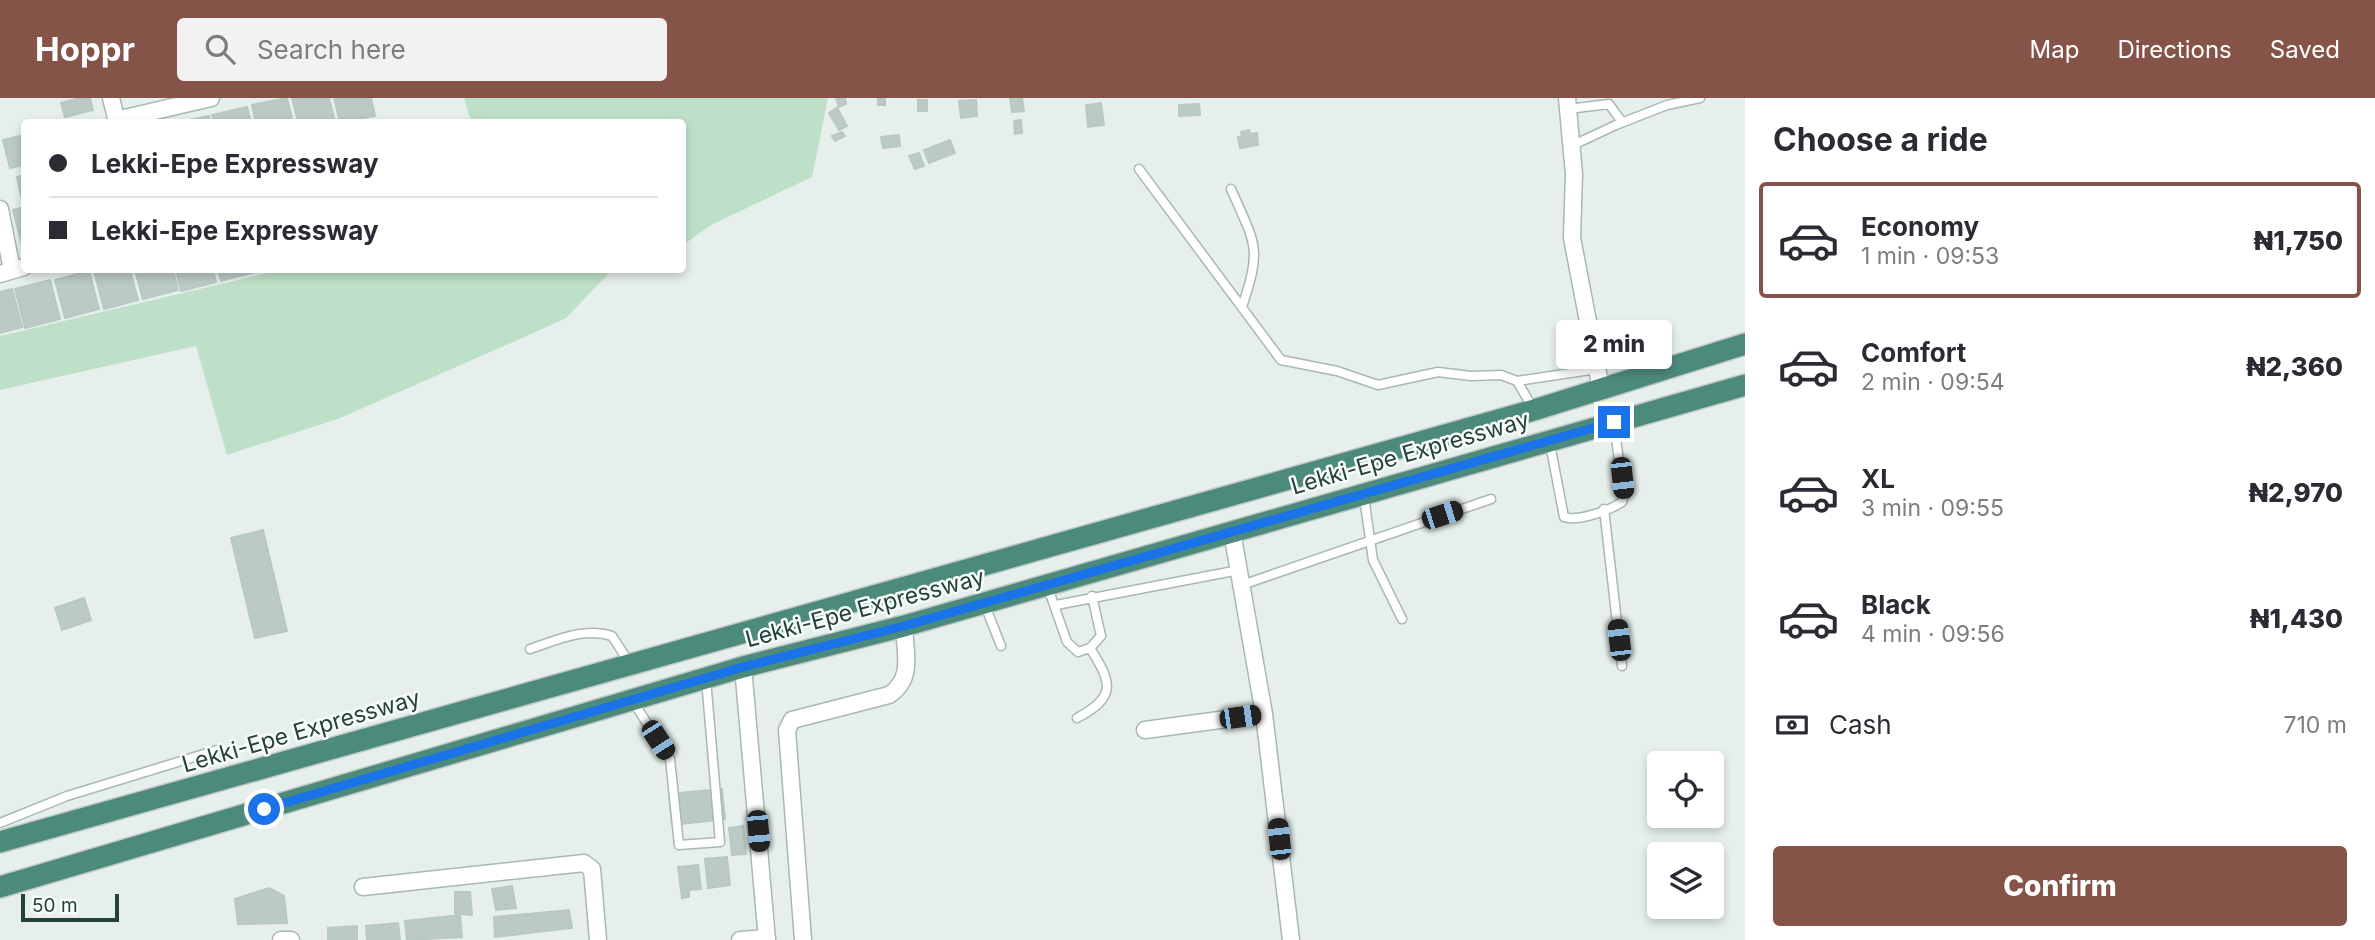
<!DOCTYPE html>
<meta charset="utf-8">
<style>
body{margin:0;font-family:Inter,sans-serif;background:#f2f2f3;color:#2b2b33;height:100vh;display:flex;flex-direction:column;font-size:26px;white-space:nowrap}
*{box-sizing:border-box;margin:0}
p{font-size:23px;color:#7c7c81}
.icon{flex:none;width:38px;height:38px;fill:none;stroke:currentColor;stroke-width:2;stroke-linecap:round;stroke-linejoin:round}
.map{position:relative;flex:1;overflow:hidden}
.panel{display:flex;flex-direction:column;background:#fff;width:630px}
.panel>*{flex:none}
.hud{position:absolute;left:21px;top:21px;width:665px;height:154px;border-radius:7px;box-shadow:0 4px 10px #0003;display:grid;align-content:center;height:154px;padding:0 28px;background:#fff}
.buttons{position:absolute;left:1647px;top:653px;display:grid;gap:14px}
.buttons a{display:grid;place-items:center;width:77px;height:77px;border-radius:7px;background:#fff;box-shadow:0 4px 10px #0003;font-size:35px}
.scale{position:absolute;left:21px;bottom:18px;width:98px;box-sizing:border-box;padding-left:7px;border:4px solid #24423a;border-top:0;font-size:19px;line-height:24px;white-space:nowrap;color:#24423a;-webkit-text-stroke:5px #f7fbf9;paint-order:stroke}
.end{position:absolute;width:32px;height:32px;margin:-16px;border:9px solid #1a73e8;background:#fff;box-shadow:0 0 0 4px #fff}
.from{border-radius:50%}
.bubble{position:absolute;height:49px;border-radius:7px;background:#fff;box-shadow:0 4px 10px #0003;font-size:23px;font-weight:800;line-height:49px;text-align:center}
.car{position:absolute;width:21px;height:42px;margin:-21px -10px;border-radius:9px;box-shadow:0 0 5px 2px #0007;background:linear-gradient(#222 24%,#8ab4d8 0 40%,#222 0 76%,#8ab4d8 0 86%,#222 0)}
.hud b{display:flex;align-items:center;gap:24px;height:66px;font-size:26px}
.hud b+b{border-top:2px solid #e1e1e2}
.hud i{width:18px;height:18px;background:#2b2b33}
ul{padding:0;list-style:none}
li{display:flex;align-items:center;gap:21px;height:116px;margin:0 14px 10px;padding:0 14px;border:4px solid transparent;border-radius:7px}
li div{flex:1}
li b{display:block;font-size:26px}
li em{font-style:normal;font-weight:800}
li.current{border-color:#855347}
li>.icon{width:63px;height:63px;stroke-width:1.5}
h2{padding:0 28px;font-size:32px;line-height:84px}
.pay{display:flex;align-items:center;gap:18px;height:77px;padding:0 28px;font-size:26px}
.pay p{margin-inline-start:auto}
.primary-button{display:flex;gap:14px;margin-top:auto;padding:14px 28px}
.primary-button a{flex:1;height:80px;border-radius:7px;background:#855347;color:#fff;font-size:28px;font-weight:800;line-height:80px;text-align:center}
header{display:flex;align-items:center;gap:42px;box-sizing:border-box;height:98px;padding:0 35px;background:#855347;color:#fff}
header strong{font-size:33px}
nav{display:flex;gap:38px;margin-inline-start:auto;font-size:24px}
.search{width:490px;height:63px;background:#f2f2f3;display:flex;align-items:center;gap:18px;box-sizing:border-box;padding:0 24px;border-radius:7px;color:#7c7c81;font-size:26px}
main{display:flex;flex:1;min-height:0}
.map>svg:first-child{display:block}
.green{fill:#bfe0c8}
.building{fill:#bbcac4;stroke:#b8c9c2;stroke-width:2}
.lines{fill:none;stroke-linecap:round;stroke-linejoin:round}
.service-casing{stroke:#a8b8b2;stroke-width:11}
.minor-casing{stroke:#a8b8b2;stroke-width:19}
.trunk-casing{stroke:#c2cac8;stroke-width:24}
.service{stroke:#fff;stroke-width:8}
.minor{stroke:#fff;stroke-width:16}
.trunk{stroke:#4c8a7c;stroke-width:21}
.route{stroke:#1a73e8;stroke-width:9}
.labels{text-anchor:middle;dominant-baseline:central;stroke-width:5;stroke-linejoin:round;paint-order:stroke}
.street-label{font-size:23px;fill:#24423a;stroke:#f7fbf9}
</style>
<header>
<strong>Hoppr</strong>
<div class="search"><svg class="icon" aria-label="search" viewBox="0 0 24 24"><circle cx="10" cy="10" r="6"/><path d="M15 15l6 6"/></svg>Search here</div>
<nav><a>Map</a><a>Directions</a><a>Saved</a></nav>
</header>
<main>
<div class="map">
<svg width="1745" height="842" viewBox="0 0 1745 842">
<rect width="100%" height="100%" fill="#e6efeb"/>
<!-- green -->
<path class="green" d="M464 0H828L812 79 711 127 683 147 682 24H471Z
M281 172H612L566 220 529 237 340 320 227 357 196 248 0 292V238Z"/>
<!-- building -->
<path class="building" d="M79 0H90L93 12 65 19 61 5Z
M287 0 293 24H256L252 7Z
M292 0H329L335 24H298Z
M334 0H371L375 18 340 24Z
M836 0H845L846 6 839 9Z
M878 0H885V7H878Z
M1010 0H1022L1024 13 1012 14Z
M918 2H927V13H918Z
M976 2 977 18 961 20 959 3Z
M1101 5 1104 27 1088 29 1086 7Z
M1199 6 1200 17 1179 18V7Z
M247 9 251 24H214L212 17Z
M837 10 847 28 839 32 829 15Z
M209 18 210 24H180Z
M1021 22 1022 35 1015 36 1014 23Z
M1249 32 1250 36 1257 35 1258 47 1240 50 1238 39H1242L1241 34Z
M842 34 845 38 835 43 832 38Z
M24 37V67L10 70 3 42Z
M899 37 900 48 883 50 881 39Z
M950 42 955 55 929 65 924 52Z
M919 55 924 68 915 71 909 58Z
M24 77V101L22 102 17 79Z
M24 109V150L23 151 13 112Z
M130 172 138 202 104 211 94 173Z
M135 172H173L178 192 143 201Z
M176 172H213L216 184 181 193Z
M218 172H255V174L221 183Z
M89 173 99 211 65 220 55 182Z
M50 182 60 221 25 230 15 191Z
M12 191 22 229 0 235V194Z
M263 432 287 533 255 540 231 440Z
M84 500 91 522 62 532 55 510Z
M722 691 725 721 672 727 669 696Z
M743 728 746 756 732 757 729 730Z
M727 759 730 787 708 790 705 761Z
M698 767 701 791 689 792V799L682 800 678 769Z
M512 788 516 810 496 812 492 791Z
M269 790 284 798 287 825 238 826 235 801Z
M455 794H470L472 817 455 815Z
M569 812 572 830 495 839 494 819Z
M460 817 462 839 407 842 405 823Z
M398 825 400 842H367L366 828Z
M357 828V842H328V830Z"/>
<g class="lines">
<!-- service casing -->
<g class="service-casing">
<path id="service" d="M1568 11 1609 6 1622 24
M1571 48 1616 27 1667 7 1700 0
M1139 71 1281 262 1337 273 1378 287 1438 274 1471 278 1501 277 1517 283 1534 312
M1231 91C1256 148 1262 149 1242 209
M1517 283 1597 271
M1550 346 1564 419C1578 424 1610 412 1622 404L1624 397 1614 327
M1364 399 1373 462 1402 521
M1604 411 1622 568
M1047 487 1067 544 1078 554 1090 550C1112 585 1117 599 1077 620
M1242 487 1491 401
M984 505 1001 548
M1056 507 1239 472
M1090 550 1101 538 1092 498
M530 551C557 542 584 529 612 538L630 566
M634 605 670 661 679 747 720 744 706 581
M0 725 67 698 217 652"/>
</g>
<!-- minor casing -->
<g class="minor-casing">
<path id="minor" d="M111 0 117 24
M1567 0 1574 76 1572 140 1601 291
M116 22 211 0
M0 111 12 172
M0 176 24 169
M1232 434 1264 616 1291 842
M743 569 767 842
M1145 632 1264 616
M363 789 584 765 592 771 598 842
M281 842H291
M740 842 767 840
M803 842 787 632 792 622 889 597C914 581 905 555 904 528"/>
</g>
<!-- trunk casing -->
<g class="trunk-casing">
<path id="trunk" d="M0 744 1534 312 1745 246
M0 789 743 569 904 528 1745 287"/>
</g>
<!-- service -->
<use href="#service" class="service"/>
<!-- minor -->
<use href="#minor" class="minor"/>
<!-- trunk -->
<use href="#trunk" class="trunk"/>
</g>
<g class="lines">
<!-- route -->
<path class="route" d="M264 711 743 569 904 528 1614 324"/>
</g>
<g class="labels">
<!-- street labels -->
<g class="street-label">
<text transform="translate(1410 355) rotate(-16)">Lekki-Epe Expressway</text>
<text transform="translate(865 510) rotate(-15)">Lekki-Epe Expressway</text>
<text transform="translate(301 633) rotate(-16)">Lekki-Epe Expressway</text>
</g>
</g>
</svg>
<div class="buttons">
<a><svg class="icon" aria-label="locate" viewBox="0 0 24 24"><circle cx="12" cy="12" r="6"/><path d="M12 2v4M12 18v4M2 12h4M18 12h4"/></svg></a>
<a><svg class="icon" aria-label="layers" viewBox="0 0 24 24"><path d="M12 4l9 5-9 5-9-5zM3 14l9 5 9-5"/></svg></a>
</div>
<div class="scale">50 m</div>
<i class="end from" style="left:264px;top:711px"></i>
<i class="end" style="left:1614px;top:324px"></i>
<div class="bubble" style="left:1556px;top:222px;width:116px">2 min</div>
<i class="car" style="left:1622px;top:380px;rotate:174deg"></i>
<i class="car" style="left:1442px;top:417px;rotate:72deg"></i>
<i class="car" style="left:1619px;top:542px;rotate:353deg"></i>
<i class="car" style="left:1240px;top:619px;rotate:82deg"></i>
<i class="car" style="left:658px;top:642px;rotate:147deg"></i>
<i class="car" style="left:758px;top:733px;rotate:175deg"></i>
<i class="car" style="left:1279px;top:741px;rotate:354deg"></i>
<div class="hud">
<b><i class="from"></i>Lekki-Epe Expressway</b>
<b><i></i>Lekki-Epe Expressway</b>
</div>
</div>
<section class="panel">
<h2>Choose a ride</h2>
<ul>
<li class="current"><svg class="icon" aria-label="car" viewBox="0 0 24 24"><path d="M5 17H2v-5l4-1 3-4h7l3 4 3 1v5h-3M9 17h6M6 11h13"/><circle cx="7" cy="17" r="2"/><circle cx="17" cy="17" r="2"/></svg><div><b>Economy</b><p>1 min · 09:53</p></div><em>₦1,750</em></li>
<li><svg class="icon" aria-label="car" viewBox="0 0 24 24"><path d="M5 17H2v-5l4-1 3-4h7l3 4 3 1v5h-3M9 17h6M6 11h13"/><circle cx="7" cy="17" r="2"/><circle cx="17" cy="17" r="2"/></svg><div><b>Comfort</b><p>2 min · 09:54</p></div><em>₦2,360</em></li>
<li><svg class="icon" aria-label="car" viewBox="0 0 24 24"><path d="M5 17H2v-5l4-1 3-4h7l3 4 3 1v5h-3M9 17h6M6 11h13"/><circle cx="7" cy="17" r="2"/><circle cx="17" cy="17" r="2"/></svg><div><b>XL</b><p>3 min · 09:55</p></div><em>₦2,970</em></li>
<li><svg class="icon" aria-label="car" viewBox="0 0 24 24"><path d="M5 17H2v-5l4-1 3-4h7l3 4 3 1v5h-3M9 17h6M6 11h13"/><circle cx="7" cy="17" r="2"/><circle cx="17" cy="17" r="2"/></svg><div><b>Black</b><p>4 min · 09:56</p></div><em>₦1,430</em></li>
</ul>
<div class="pay"><svg class="icon" aria-label="cash" viewBox="0 0 24 24"><path d="M3 7h18v10H3z"/><circle cx="12" cy="12" r="2"/></svg>Cash<p>710 m</p></div>
<div class="primary-button"><a>Confirm</a></div>
</section>
</main>
